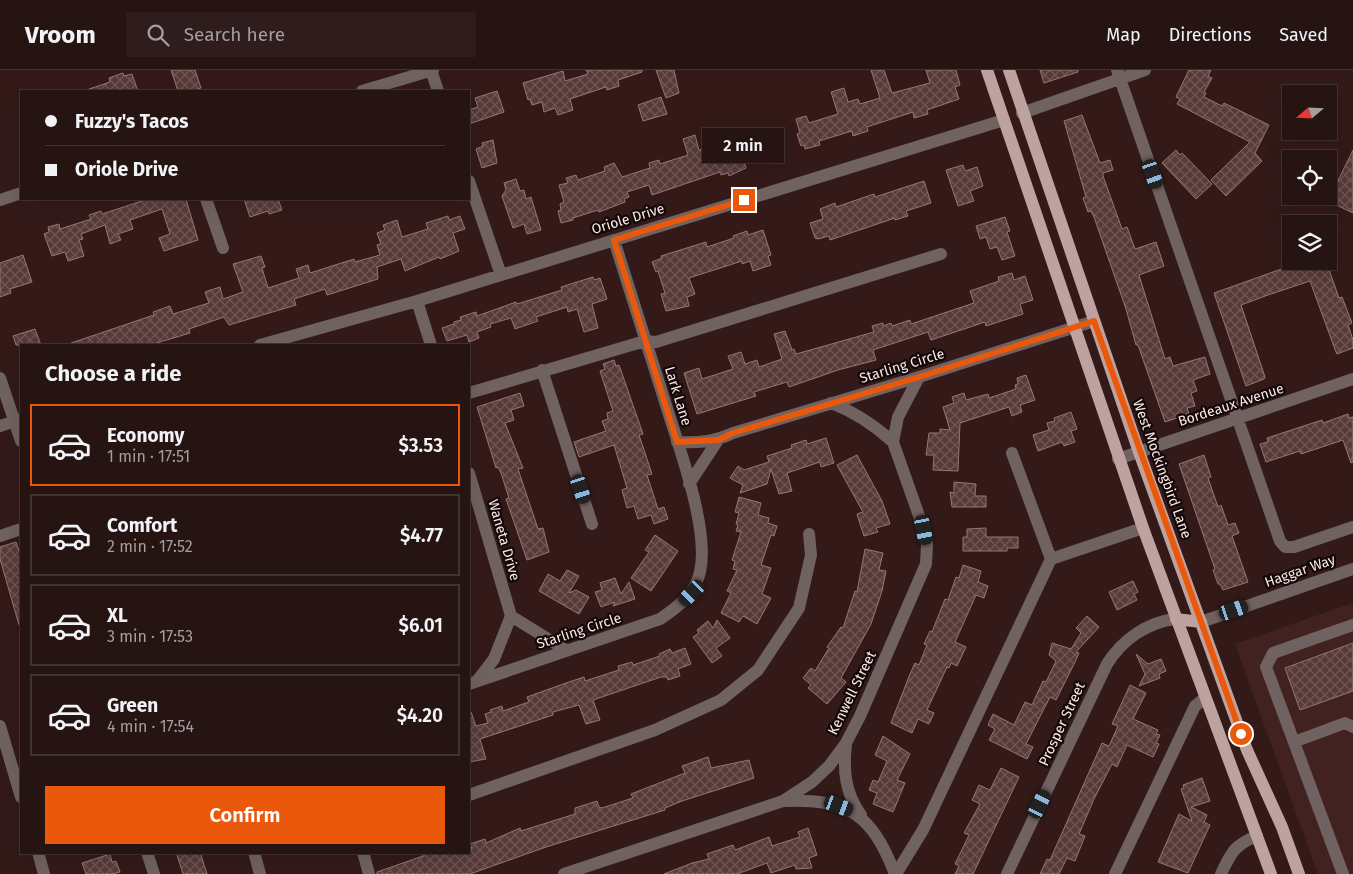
<!DOCTYPE html>
<meta charset="utf-8">
<style>
body{margin:0;font-family:"Fira Sans",sans-serif;background:#2e1d1c;color:#f1f3f6;height:100vh;display:flex;flex-direction:column;font-size:19px;white-space:nowrap}
*{box-sizing:border-box;margin:0}
p{font-size:16px;color:#a49ea0}
.icon{flex:none;width:28px;height:28px;fill:none;stroke:currentColor;stroke-width:2;stroke-linecap:round;stroke-linejoin:round}
.map{position:relative;flex:1;overflow:hidden}
.side{position:absolute;left:20px;top:274px;width:450px;height:510px;display:flex;flex-direction:column;background:#261413;border-radius:0px;box-shadow:0 5px 20px #0002,0 0 0 1px #423333}
.side>*{flex:none}
.guide{position:absolute;left:20px;top:20px;width:450px;height:110px;border-radius:0px;box-shadow:0 5px 20px #0002,0 0 0 1px #423333;display:grid;align-content:center;height:110px;padding:0 25px;background:#261413}
.needle{width:32px;rotate:251deg}
.buttons{position:absolute;left:1282px;top:15px;display:grid;gap:10px}
.buttons a{display:grid;place-items:center;width:55px;height:55px;border-radius:0px;background:#261413;box-shadow:0 5px 20px #0002,0 0 0 1px #423333;font-size:25px}
.end{position:absolute;width:22px;height:22px;margin:-11px;border:6px solid #ea580c;background:#fff;box-shadow:0 0 0 2px #fff}
.from{border-radius:50%}
.bubble{position:absolute;height:35px;border-radius:0px;background:#261413;box-shadow:0 5px 20px #0002,0 0 0 1px #423333;font-size:16px;font-weight:600;line-height:35px;text-align:center}
.car{position:absolute;width:15px;height:30px;margin:-15px -8px;border-radius:6px;box-shadow:0 0 4px 1px #0007;background:linear-gradient(#222 24%,#8ab4d8 0 40%,#222 0 76%,#8ab4d8 0 86%,#222 0)}
.guide b{display:flex;align-items:center;gap:18px;height:48px;font-size:19px}
.guide b+b{border-top:1px solid #423333}
.guide i{width:12px;height:12px;background:#f1f3f6}
ul{padding:0;list-style:none}
li{display:flex;align-items:center;gap:15px;height:82px;margin:0 10px 8px;padding:0 15px;border:2px solid #423333;border-radius:0px}
li div{flex:1}
li b{display:block;font-size:19px}
li em{font-style:normal;font-weight:600}
li.on{border-color:#ea580c}
li>.icon{width:45px;height:45px;stroke-width:1.5}
h2{padding:0 25px;font-size:22px;line-height:60px}
.button{display:flex;gap:10px;margin-top:auto;padding:10px 25px}
.button a{flex:1;height:58px;border-radius:0px;background:#ea580c;color:#fff;font-size:20px;font-weight:600;line-height:58px;text-align:center}
header{display:flex;align-items:center;gap:30px;box-sizing:border-box;height:70px;padding:0 25px;background:#261413;border-bottom:1px solid #423333}
header strong{font-size:24px}
nav{display:flex;gap:28px;margin-inline-start:auto;font-size:18px}
.search{width:350px;height:45px;background:#2e1d1c;display:flex;align-items:center;gap:12px;box-sizing:border-box;padding:0 18px;border-radius:0px;color:#a49ea0;font-size:19px}
.map>svg:first-child{display:block}
.built{fill:#422220}
.building{fill:url(#building-cross-hatch);stroke:#957673}
.lines{fill:none;stroke-linecap:round;stroke-linejoin:round}
.minor{stroke:#706260;stroke-width:12}
.major{stroke:#bea29f;stroke-width:12}
.route{stroke:#ea580c;stroke-width:6}
.labels{text-anchor:middle;dominant-baseline:central;stroke-width:4.5;stroke-linejoin:round;paint-order:stroke}
.street-label{font-size:14px;fill:#fce9e8;stroke:#130808}
</style>
<header>
<strong>Vroom</strong>
<div class="search"><svg class="icon" aria-label="search" viewBox="0 0 24 24"><circle cx="10" cy="10" r="6"/><path d="M15 15l6 6"/></svg>Search here</div>
<nav><a>Map</a><a>Directions</a><a>Saved</a></nav>
</header>
<div class="map">
<svg width="1353" height="804" viewBox="0 0 1353 804">
<defs>
<pattern id="building-cross-hatch" width="8" height="8" patternUnits="userSpaceOnUse" patternTransform="scale(1.25)"><rect width="8" height="8" fill="#573b39"/><path d="M0 0l8 8M0 8l8-8" fill="none" stroke="#705756"/></pattern>
</defs>
<rect width="100%" height="100%" fill="#331a19"/>
<!-- built -->
<path class="built" d="M1353 533V804H1318L1235 574Z"/>
<!-- building -->
<path class="building" d="M171 0H195L201 18 190 21H178Z
M586 0H642V2L618 10 619 16 607 20 606 17 570 29 573 40 558 45 555 38 544 42 542 32 532 35 530 29 528 30 523 13 563 1 565 11 588 4Z
M656 0H674L679 23 666 28Z
M871 0H884L892 23 930 13 926 0H956L960 15 955 17 959 29 927 40 928 44 914 48 913 42 867 57 868 61 853 66 852 61 819 71 820 75 805 79 804 75 801 76 797 64 800 63 796 49 806 46 809 53 838 44 831 22 844 18 848 32 858 29 860 34 880 28Z
M1040 0H1078V2L1044 13Z
M1189 0H1211L1208 6 1212 8 1204 22 1206 23 1204 27 1222 36 1224 33 1269 55 1255 83 1262 91 1226 126 1211 110 1250 72 1177 34 1180 29 1176 27Z
M123 3 124 6 132 4 138 21H89V19L110 12 109 8Z
M497 21 504 42 469 54V40L478 37 475 28Z
M661 27 667 44 643 51 638 35Z
M1082 45 1100 93 1110 90 1113 100 1103 103V106L1122 159 1127 157 1135 179 1156 172 1164 196 1139 205 1165 289 1170 287 1173 296 1205 287 1210 304 1193 310 1197 321 1191 323 1195 336 1187 338 1189 344 1165 352 1138 275H1136L1126 239 1094 147 1091 141 1088 142 1083 128 1086 127 1064 51Z
M695 65 699 80 727 71 730 79 739 77 746 98 729 106 728 103 721 105 720 102 652 125 649 115 627 122 629 127 624 129 625 132 599 142 598 140 573 148V150L561 153 558 141 561 140 560 134 564 132 559 115 568 113 566 108 576 105 578 110 605 101 604 97 614 93 622 107 650 98 649 93 659 90 660 94 688 85 683 69Z
M493 70 497 93 482 98 476 79 483 76 482 73Z
M1176 80 1180 85 1182 83 1212 114 1196 129 1162 93Z
M1353 80V143L1328 131Z
M963 95 965 101 977 97 983 116 970 121 974 131 958 136 946 100Z
M516 109 520 121 524 120 526 129 531 127 541 160 527 164 524 154 513 158 502 126 506 120 504 113Z
M924 111 931 133 906 141 908 146 895 150V148L830 170 829 166 818 169 815 168 810 153 823 149 820 139 835 133 836 137 874 124 875 127Z
M148 129H186L198 170 164 181 159 168 170 164 162 139 130 150 133 159 118 164 121 170 110 174 105 155 81 164 83 169 79 170 84 186 68 191 65 182 52 186 44 164 49 162 48 157 59 154 60 159 91 149 89 145 101 141 102 144Z
M244 129H278L282 140 269 144 268 141 250 147Z
M448 146 449 150 460 146 465 159 453 163 459 181 440 189 439 187 405 201 401 189 377 197 378 209 327 225 325 219 294 229 296 235 229 255 224 247 189 259 190 263 150 275H71V273L154 245 153 242 170 236 173 244 209 233 205 222 220 217 223 229 243 222 233 194 261 186 265 197 262 198 268 218 299 208 296 199 308 195 310 203 354 189 355 192 380 185 377 175 381 174 377 163 385 160 383 155 397 150 402 167 428 159 426 153Z
M1005 147 1010 161 1007 162 1015 186 1002 190 997 177 990 179 986 167 980 169 976 156Z
M763 160 771 185 768 186 771 195 753 201 750 191 742 194V191L689 208 695 224 687 227 689 236 666 241 661 224 665 223 658 201 656 202 652 192 662 188 661 186 677 181 706 172 707 177 734 168 733 166 747 161 748 165Z
M23 185 32 212 10 219 11 223 0 227V193Z
M1304 191H1326L1339 228 1342 227 1352 253 1348 255 1353 270V278L1337 284 1336 282 1310 211 1268 225 1241 235 1265 307 1264 309 1246 316 1214 223Z
M1012 203 1014 210 1025 206 1033 230 1020 234 1023 244 986 256 985 252 931 270 928 262 873 280 876 290 838 300 789 317 787 312 754 322 756 326 697 344 684 303 699 298 702 309 733 299 728 286 741 282 745 294 757 290 759 297 782 289 774 264 785 261 792 280 794 279 796 284 874 262 872 256 883 253V256L891 253 892 256 910 250 911 254 974 233 970 221 999 211 998 207Z
M593 207 594 210 600 208 607 229 592 234 598 258 584 262 577 239 568 242 567 237 536 247 538 251 515 259 511 248 490 254 491 257 477 262 479 268 469 272 467 265 447 271 442 258 454 254V252L461 250 460 247 476 242 477 246 516 232 517 234 562 220 561 217Z
M35 259 41 275H16L13 266Z
M614 290 616 296 619 295 643 364 639 365 652 404 647 405 658 439 664 437 668 449 654 454 651 445 638 449 634 436 627 438 622 420 627 418 614 375 579 387 574 372 606 361 602 351 608 349 607 343 613 341 600 301 605 299 603 294Z
M1026 305 1035 330 1020 335 1022 342 1012 346 1009 337 960 353 958 401 933 400 934 385H926L929 363H940V359L950 360 943 337 954 333 952 327 964 323 966 330 988 324 989 328 1016 319 1015 315 1018 314 1017 308Z
M520 323 524 336 511 340 514 350 505 353 523 398 518 399 538 459 543 458 549 482 527 490 506 429 509 428 501 403 498 397 496 398 477 337Z
M1071 342 1077 359 1071 361 1075 372 1064 376 1062 372 1038 381 1033 365 1049 360 1047 353 1055 351 1054 348Z
M1348 344 1349 348 1353 347V392L1351 393 1343 370 1301 384 1300 381 1266 392 1260 374 1268 372 1267 368 1322 350 1323 353Z
M826 368 834 393 821 397 820 392 787 403 792 421 779 424 771 399 767 414 740 423 743 415 730 408 738 396 744 400 769 392 767 386 792 378 791 375 806 370 807 374Z
M857 385 882 431 890 454 876 458 878 462 864 466 857 444 863 442 837 395Z
M1204 385 1211 407 1208 408 1218 437 1221 435 1228 455 1235 453 1239 463 1232 466 1248 512 1223 520 1220 514H1218L1213 500 1215 499 1179 394Z
M954 412 976 414 975 426H986V437H952L950 422 954 423Z
M739 427 761 433 758 445 769 448 768 453 777 456 774 466 771 465 761 495 771 498 762 524 771 528 757 554 743 546 739 552 721 543 731 523 727 521 737 500 733 499 735 491 732 490 741 462 736 461 738 455 736 454 739 443 735 442Z
M986 458V467H1018V478H1007V481H963V467H967V459Z
M655 465 678 481 651 521 631 508 649 482 645 480Z
M16 472 19 481H21V555H19L0 489V477Z
M865 479 883 483 879 500 886 501 882 521 871 554 841 608 846 612 827 634 808 618 811 615 803 608 811 598 815 601 829 578 827 577 841 557 843 558 855 521 857 522Z
M963 495 981 501 978 512 988 516 984 528 976 525 955 572 966 577 957 596 951 593 949 598 947 597 927 640 934 643 929 654 918 649 912 663 891 653 910 604 915 593 919 595 927 575 924 574 930 561 932 562 945 529 948 530 956 507 959 508Z
M567 500 579 506 569 523 576 520 589 527 579 544 539 521 548 504 560 511Z
M615 508 621 524 629 512 635 529 613 536 615 532 601 537 595 522 602 520 600 513Z
M1133 511 1138 522 1134 524 1137 530 1117 540 1109 522Z
M1087 546 1099 557 1076 582 1079 583 1074 594 1056 630 1050 627 1026 674 1033 677 1027 689 989 670 995 659 988 655 993 644 1014 655 1025 632 1032 635 1043 611 1046 612 1056 591 1049 585 1052 573 1071 579 1081 563 1076 558Z
M717 550 730 568 716 578 722 586 712 593 693 567 699 563 697 560 708 551 713 558Z
M1353 573V621L1300 640 1285 598Z
M685 578 691 594 678 599 680 606 668 610 667 607H661L593 630 600 650 586 654 579 635 553 642V645L480 669 486 689 469 692V642H471L476 656 488 653 485 644 491 642 490 640 502 636 503 641 529 632 527 627 566 613 584 607 585 611 619 600 618 596 632 592 633 595 660 586 659 584 670 579 672 583Z
M1136 584 1148 594 1161 589 1166 601 1159 604 1160 608 1139 616 1145 604Z
M1130 615 1146 623 1133 649 1158 660 1156 664 1160 665 1156 673 1159 674 1153 687 1127 675 1117 697 1112 694 1094 729 1079 764 1085 766 1075 791 1067 788 1059 804H1040L1047 789 1050 790 1102 673 1109 676 1118 656 1112 654Z
M883 666 910 684 897 710 905 713 893 742 873 734 877 723 869 720 873 710 878 712 887 691 875 685Z
M708 687 711 698 749 690 754 708 682 731 665 738V740L546 777 470 804H377V802L423 786 421 782H469V780L472 779 470 774 485 769 486 773 520 758 521 761 575 744V738L597 731 599 737 602 738 633 728 631 724 685 703 682 696Z
M1001 698 1019 707 973 804H955L959 796 955 794 969 765 964 763 980 734 972 730 979 715 990 720Z
M1202 708 1210 731 1191 737 1207 745 1204 752 1210 755 1188 803 1158 792 1179 744 1192 751 1181 719 1184 718 1183 715Z
M808 758 817 785 809 788 812 798 796 799 795 795 771 803 767 793 737 804H664L692 793 709 789 707 784 733 775 735 780 769 767 772 776 800 767 798 762Z
M176 782H200L207 804H183Z
M110 784 112 792 116 791 120 802 113 804H86L82 793Z"/>
<g class="lines">
<!-- minor -->
<path class="minor" d="M431 0 438 21
M1117 0 1280 471 1285 477H1294L1353 457
M362 21 433 0
M1022 43 1145 0
M469 111 501 205
M206 129 223 178
M0 130 21 123
M417 231 431 275
M260 275 417 231 1004 50
M542 300 592 454
M0 308 21 371
M469 323 645 271 656 272 941 184
M831 333C855 342 874 355 893 372
M0 356 21 349
M677 372C698 373 714 372 733 363L919 307 1094 251
M1012 383 1051 489
M1118 389 1353 309
M469 403 511 546 494 589 477 611
M689 414 718 370
M0 466 21 459
M511 546 566 580
M1201 552 1353 499
M469 614 660 549C678 537 695 524 700 502 710 459 678 375 665 332 648 278 631 224 614 170
M0 656 21 727
M1294 672 1345 653 1353 657
M846 674C843 700 845 723 861 745
M469 725 655 660 721 630 758 600 799 538 811 485 809 464
M784 731C849 729 871 743 895 804
M38 782 44 804
M147 782 154 804
M254 782 260 804
M363 782 369 804
M564 804 783 731 812 712 829 696 846 673 860 646 926 494 927 474 924 460 893 372 898 347 919 307
M896 804 923 760 1051 489 1143 458
M1007 804 1107 594C1122 570 1147 552 1176 549
M1115 804 1195 636 1205 628
M1221 804C1231 783 1234 775 1257 766
M1343 804 1266 597 1273 583 1353 555"/>
<!-- major -->
<path class="major" d="M987 0 1143 458 1271 804
M1009 0 1139 382 1247 680 1282 757 1299 804
M1176 549 1201 552"/>
</g>
<g class="lines">
<!-- route -->
<path class="route" d="M744 130 614 170 677 372 718 370 733 363 919 307 1094 251 1241 664"/>
</g>
<g class="labels">
<!-- street labels -->
<g class="street-label">
<text transform="translate(628 149) rotate(-17)">Oriole Drive</text>
<text transform="translate(902 296) rotate(-17)">Starling Circle</text>
<text transform="translate(678 326) rotate(73)">Lark Lane</text>
<text transform="translate(1231 335) rotate(-18)">Bordeaux Avenue</text>
<text transform="translate(1162 399) rotate(70)">West Mockingbird Lane</text>
<text transform="translate(504 470) rotate(74)">Waneta Drive</text>
<text transform="translate(1300 501) rotate(-19)">Haggar Way</text>
<text transform="translate(579 561) rotate(-18)">Starling Circle</text>
<text transform="translate(852 623) rotate(-64)">Kenwell Street</text>
<text transform="translate(1062 654) rotate(-65)">Prosper Street</text>
</g>
</g>
</svg>
<div class="buttons">
<a><svg class="needle" viewBox="-14 -14 28 28"><path d="M0-13l5 13h-10z" fill="#e53935"/><path d="M0 13l5-13h-10z" fill="#a49ea0"/></svg></a>
<a><svg class="icon" aria-label="locate" viewBox="0 0 24 24"><circle cx="12" cy="12" r="6"/><path d="M12 2v4M12 18v4M2 12h4M18 12h4"/></svg></a>
<a><svg class="icon" aria-label="layers" viewBox="0 0 24 24"><path d="M12 4l9 5-9 5-9-5zM3 14l9 5 9-5"/></svg></a>
</div>
<i class="end from" style="left:1241px;top:664px"></i>
<i class="end" style="left:744px;top:130px"></i>
<div class="bubble" style="left:702px;top:58px;width:82px">2 min</div>
<i class="car" style="left:1153px;top:104px;rotate:161deg"></i>
<i class="car" style="left:581px;top:419px;rotate:162deg"></i>
<i class="car" style="left:924px;top:460px;rotate:169deg"></i>
<i class="car" style="left:692px;top:523px;rotate:224deg"></i>
<i class="car" style="left:1234px;top:540px;rotate:71deg"></i>
<i class="car" style="left:1040px;top:734px;rotate:26deg"></i>
<i class="car" style="left:839px;top:736px;rotate:111deg"></i>
<div class="guide">
<b><i class="from"></i>Fuzzy's Tacos</b>
<b><i></i>Oriole Drive</b>
</div>
<section class="side">
<h2>Choose a ride</h2>
<ul>
<li class="on"><svg class="icon" aria-label="car" viewBox="0 0 24 24"><path d="M5 17H2v-5l4-1 3-4h7l3 4 3 1v5h-3M9 17h6M6 11h13"/><circle cx="7" cy="17" r="2"/><circle cx="17" cy="17" r="2"/></svg><div><b>Economy</b><p>1 min · 17:51</p></div><em>$3.53</em></li>
<li><svg class="icon" aria-label="car" viewBox="0 0 24 24"><path d="M5 17H2v-5l4-1 3-4h7l3 4 3 1v5h-3M9 17h6M6 11h13"/><circle cx="7" cy="17" r="2"/><circle cx="17" cy="17" r="2"/></svg><div><b>Comfort</b><p>2 min · 17:52</p></div><em>$4.77</em></li>
<li><svg class="icon" aria-label="car" viewBox="0 0 24 24"><path d="M5 17H2v-5l4-1 3-4h7l3 4 3 1v5h-3M9 17h6M6 11h13"/><circle cx="7" cy="17" r="2"/><circle cx="17" cy="17" r="2"/></svg><div><b>XL</b><p>3 min · 17:53</p></div><em>$6.01</em></li>
<li><svg class="icon" aria-label="car" viewBox="0 0 24 24"><path d="M5 17H2v-5l4-1 3-4h7l3 4 3 1v5h-3M9 17h6M6 11h13"/><circle cx="7" cy="17" r="2"/><circle cx="17" cy="17" r="2"/></svg><div><b>Green</b><p>4 min · 17:54</p></div><em>$4.20</em></li>
</ul>
<div class="button"><a>Confirm</a></div>
</section>
</div>
